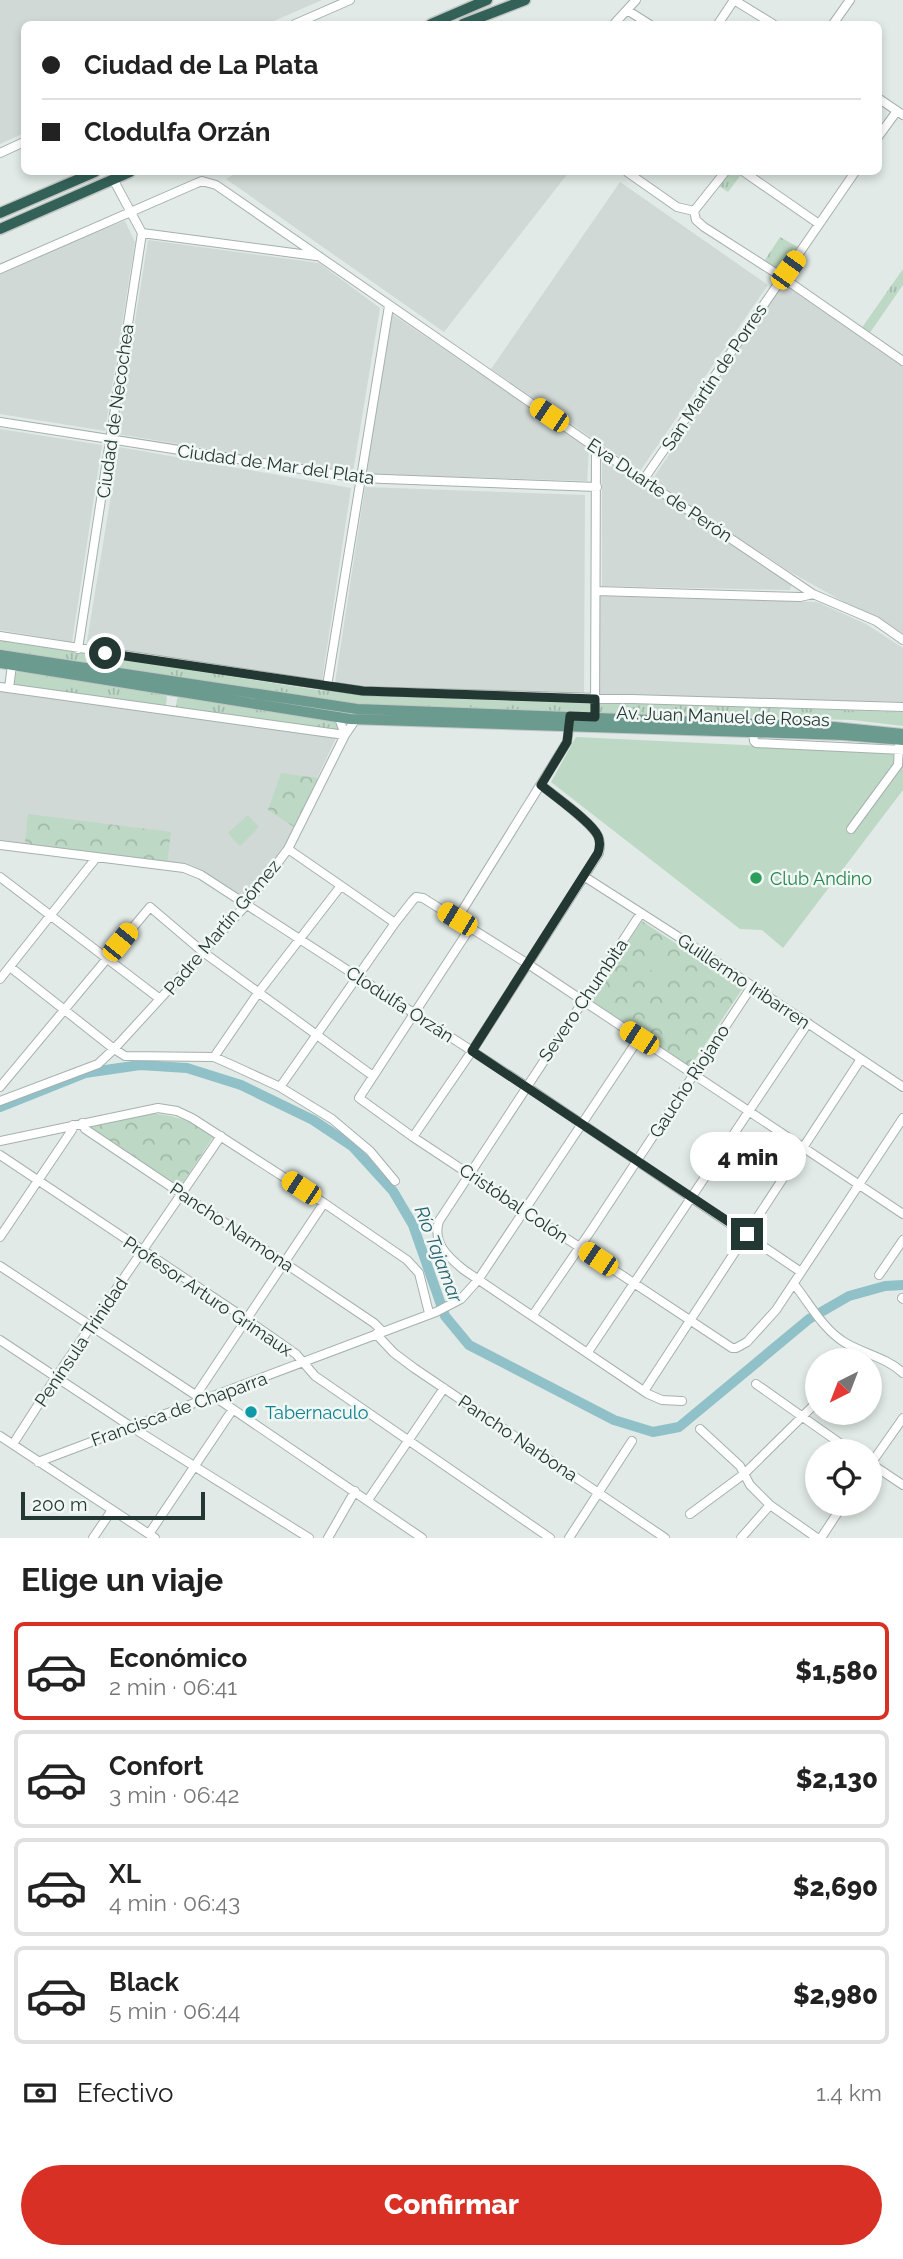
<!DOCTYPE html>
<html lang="es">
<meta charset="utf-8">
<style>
body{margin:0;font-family:Raleway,sans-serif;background:#f2f2f2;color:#222;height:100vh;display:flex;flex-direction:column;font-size:26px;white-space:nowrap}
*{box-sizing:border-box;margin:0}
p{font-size:23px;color:#767676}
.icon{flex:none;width:38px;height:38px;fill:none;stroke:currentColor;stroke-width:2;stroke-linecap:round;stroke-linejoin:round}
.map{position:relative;height:1538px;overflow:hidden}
.panel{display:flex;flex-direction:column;background:#fff;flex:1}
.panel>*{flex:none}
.guide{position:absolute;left:21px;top:21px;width:861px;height:154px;border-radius:10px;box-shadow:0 4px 10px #0003;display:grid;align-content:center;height:154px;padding:0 21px;background:#fff}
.needle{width:46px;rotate:222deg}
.tools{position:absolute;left:805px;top:1348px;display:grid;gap:14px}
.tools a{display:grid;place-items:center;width:77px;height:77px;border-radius:50%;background:#fff;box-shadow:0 4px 10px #0003;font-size:35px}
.scale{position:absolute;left:21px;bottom:18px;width:184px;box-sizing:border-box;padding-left:7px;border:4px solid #243833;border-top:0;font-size:19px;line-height:24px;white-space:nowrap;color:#243833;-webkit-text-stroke:5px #f1f7f4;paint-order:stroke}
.end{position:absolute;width:32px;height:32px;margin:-16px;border:9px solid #243833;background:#fff;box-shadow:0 0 0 4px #fff}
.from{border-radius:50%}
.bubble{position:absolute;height:49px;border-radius:24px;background:#fff;box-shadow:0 4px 10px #0003;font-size:23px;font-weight:800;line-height:49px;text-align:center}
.car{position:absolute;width:21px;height:42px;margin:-21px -10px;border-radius:9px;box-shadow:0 0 5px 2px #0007;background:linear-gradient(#f5c518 24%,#345 0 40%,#f5c518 0 76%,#345 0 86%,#f5c518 0)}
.guide b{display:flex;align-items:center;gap:24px;height:66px;font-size:26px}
.guide b+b{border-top:2px solid #e0e0e0}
.guide i{width:18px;height:18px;background:#222}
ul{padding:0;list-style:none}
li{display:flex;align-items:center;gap:21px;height:98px;margin:0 14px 10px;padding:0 7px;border:4px solid #e0e0e0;border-radius:10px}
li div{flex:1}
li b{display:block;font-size:26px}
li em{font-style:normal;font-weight:800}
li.active{border-color:#d93025}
li>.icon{width:63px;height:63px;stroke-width:1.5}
h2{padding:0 21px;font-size:32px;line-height:84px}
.pay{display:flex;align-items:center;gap:18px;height:77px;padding:0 21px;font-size:26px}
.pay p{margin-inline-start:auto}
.cta{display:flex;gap:14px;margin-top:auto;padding:14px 21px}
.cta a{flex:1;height:80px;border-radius:42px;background:#d93025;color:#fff;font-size:28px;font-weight:800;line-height:80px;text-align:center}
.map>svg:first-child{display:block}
.built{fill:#d0d9d5}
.grass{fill:url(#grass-tufts)}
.park{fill:url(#park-crowns)}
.garden{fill:#bdd8c4}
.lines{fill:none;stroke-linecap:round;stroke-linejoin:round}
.river{stroke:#90c0c8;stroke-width:10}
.minor-casing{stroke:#a5b1ad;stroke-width:10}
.major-casing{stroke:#c2c7c6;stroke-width:12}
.highway-casing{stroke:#c2c7c6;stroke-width:13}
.minor{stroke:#fff;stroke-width:8}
.major{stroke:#6b9a8e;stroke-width:10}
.highway{stroke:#336157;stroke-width:10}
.route{stroke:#243833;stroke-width:9}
.leisure-dot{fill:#2e9e5b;stroke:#f1f7f4;stroke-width:2.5}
.culture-dot{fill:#0f9aa8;stroke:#f1f7f4;stroke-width:2.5}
.labels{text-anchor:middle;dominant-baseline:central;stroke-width:5;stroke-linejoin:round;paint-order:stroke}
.street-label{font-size:18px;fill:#243833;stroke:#f1f7f4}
.leisure-label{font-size:18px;fill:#27864d;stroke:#f1f7f4;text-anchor:start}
.culture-label{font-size:18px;fill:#0d838f;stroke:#f1f7f4;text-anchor:start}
.water-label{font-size:19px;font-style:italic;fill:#26616d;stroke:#f1f7f4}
</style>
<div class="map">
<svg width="903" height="1538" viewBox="0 0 903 1538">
<defs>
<pattern id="grass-tufts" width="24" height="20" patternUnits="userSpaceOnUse" patternTransform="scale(1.75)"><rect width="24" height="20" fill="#bdd8c4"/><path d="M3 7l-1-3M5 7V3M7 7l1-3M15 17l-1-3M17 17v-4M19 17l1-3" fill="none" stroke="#a2baa9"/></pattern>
<pattern id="park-crowns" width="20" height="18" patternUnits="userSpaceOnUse" patternTransform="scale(1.75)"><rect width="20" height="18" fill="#bdd8c4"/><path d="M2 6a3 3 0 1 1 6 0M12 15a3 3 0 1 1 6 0" fill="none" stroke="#a2baa9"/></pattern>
</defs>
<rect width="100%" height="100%" fill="#e1eae6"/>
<!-- built -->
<path class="built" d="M0 0H322L267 24H24V133L0 144Z
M238 172H569L444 332 226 179Z
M620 182 768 285 640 471 491 369Z
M125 221 135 242 105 431 0 414V274L97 231Z
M148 240 319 263 380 308 353 472 117 434Z
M784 283 903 365V635L785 569 652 480Z
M392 314 589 448 587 481 366 474Z
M0 429 102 445 72 642 0 630Z
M119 447 351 488 322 681 86 647Z
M602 459 792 583 790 590 602 586Z
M365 487 585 495 584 694 367 688 335 683Z
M600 596 817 602 866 624 903 648V702L600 696Z
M0 690 338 734 285 846 244 899 203 871 186 865 0 840Z"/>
<!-- grass -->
<path class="grass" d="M729 172H743L728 192 719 186Z
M780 237 801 249 782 276 763 263Z
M903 269V285L869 334 861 329Z
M0 640 318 690 363 694 591 702V714L349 704 0 652Z
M18 671 161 692 167 697 165 712 12 692 15 674Z
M180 696 338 720 341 726 338 734 175 713 177 699Z
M598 702 903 712V726L853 720 598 713Z"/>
<!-- park -->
<path class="park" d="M281 773 318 778 294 827 268 810Z
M28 814 171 832 167 863 25 843Z
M642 921 743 988 690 1067 589 999Z
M147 1113C176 1115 190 1120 214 1136L180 1187 89 1126 98 1123Z"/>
<!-- garden -->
<path class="garden" d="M576 737 892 752 903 754V790L783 948 762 930 740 929 551 782Z
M248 815 259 827 240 846 228 833Z
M650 949 673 964 663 978 640 963Z"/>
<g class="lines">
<!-- river -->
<path class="river" d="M0 1107 85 1073 140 1065 187 1068 241 1085 313 1120 352 1146 393 1191 413 1225 445 1316 469 1345 614 1420 653 1432 679 1427 809 1319 849 1296 885 1286 903 1285"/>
<!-- minor casing -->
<g class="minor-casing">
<path id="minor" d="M734 0 773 24
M627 10 649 24
M295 24 350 0
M614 24 636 0
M718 24 734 0
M833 24 850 0
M878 98 903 115
M878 137 897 111
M0 153 24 142
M627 172 677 207 694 211 696 220 704 227 782 277 903 361
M744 172 819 224
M694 211 725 172
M142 233 316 256
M0 269 197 183 202 181 216 185 596 448 813 594 876 621 903 640
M0 422 359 478 597 487
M644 479 855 172
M596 591 800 597 813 594
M0 636 363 691 903 707
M78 649 142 233 113 179
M327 686 389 306
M0 687 345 735 356 719
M9 688 12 665
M595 721 596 448
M753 732 754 741 756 743 903 750
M851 829 898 765 899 746
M0 845 184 868 201 875 526 1086 801 1272
M288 849 395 923
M0 877 160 999
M585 877 688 943 903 1087
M641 913 439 1221C432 1243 448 1257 464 1270L648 1394 662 1400 682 1401
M457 919 567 742 570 723
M470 928 359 1098 413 1137 732 1348H736L747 1342 776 1310 903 1118
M10 967 114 1049 247 904 288 849 345 735 339 718
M0 979 96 858
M214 1057 258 993 340 887
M0 1087 150 907 203 952 373 1076
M280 1087 395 923 413 900 416 897 423 898 528 964 903 1214
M0 1101 98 1064 114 1049 125 1056 214 1057 232 1065 280 1087 332 1119 370 1151 395 1181
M82 1123 85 1129 374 1323 383 1332
M413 1137 472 1051 599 853C600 847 601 841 598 836 591 822 555 796 541 785
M0 1141 158 1108 177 1111 192 1118 324 1203 407 1260 419 1273 429 1313
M0 1155 246 1319 296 1354 315 1376 550 1538
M0 1237 72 1130 73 1125
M0 1266 203 1400
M879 1275 903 1240
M794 1284C809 1303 823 1329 844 1342 863 1354 886 1357 903 1373
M902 1298 903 1299
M533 1315 590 1232 752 986
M376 1334 394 1353 414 1368 665 1538
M0 1340 130 1426 309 1538
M588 1352 808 1023
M756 1384 851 1451
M644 1391 861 1059
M196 1395 324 1203
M215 1397 422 1538
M700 1429 740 1466 750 1485 770 1505 817 1538
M0 1436 155 1538
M13 1444 56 1377 221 1136
M38 1462 436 1312 461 1299 478 1280 639 1038
M870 1463 903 1485
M870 1465 903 1418
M368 1500 444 1388
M690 1514 744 1474 817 1402
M149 1534 233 1409
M93 1538 112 1510
M328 1538 355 1491
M569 1538 632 1441
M741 1538 770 1505
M821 1538 844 1503"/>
</g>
<!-- major casing -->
<g class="major-casing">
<path id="major" d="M0 655 357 709 834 727 903 734
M0 663 350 719 843 735 903 740"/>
</g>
<!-- highway casing -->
<g class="highway-casing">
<path id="highway" d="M431 24 487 0
M463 24 525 0
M0 213 95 172
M0 229 130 172"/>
</g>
<!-- minor -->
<use href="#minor" class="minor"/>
<!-- major -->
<use href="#major" class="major"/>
<!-- highway -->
<use href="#highway" class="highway"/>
</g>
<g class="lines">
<!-- route -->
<path class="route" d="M105 653 363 691 595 699V717L570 716 567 742 541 785C554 796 592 822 598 836 600 841 600 847 598 853L472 1051 747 1234"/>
</g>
<!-- markers -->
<circle class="leisure-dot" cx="756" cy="878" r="7"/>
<circle class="culture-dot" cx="251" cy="1412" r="7"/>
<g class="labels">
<!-- street labels -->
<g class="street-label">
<text transform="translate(714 377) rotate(-56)">San Martín de Porres</text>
<text transform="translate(115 411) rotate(-82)">Ciudad de Necochea</text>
<text transform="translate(276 464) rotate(8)">Ciudad de Mar del Plata</text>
<text transform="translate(660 490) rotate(34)">Eva Duarte de Perón</text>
<text transform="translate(723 716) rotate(2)">Av. Juan Manuel de Rosas</text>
<text transform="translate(222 927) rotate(-50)">Padre Martín Gómez</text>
<text transform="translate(744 981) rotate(34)">Guillermo Iribarren</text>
<text transform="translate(583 1000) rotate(-56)">Severo Chumbita</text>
<text transform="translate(400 1004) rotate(33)">Clodulfa Orzán</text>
<text transform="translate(689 1081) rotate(-57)">Gaucho Riojano</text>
<text transform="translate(514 1203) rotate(34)">Cristóbal Colón</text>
<text transform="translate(232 1227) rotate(34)">Pancho Narmona</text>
<text transform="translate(208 1296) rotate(34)">Profesor Arturo Grimaux</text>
<text transform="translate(81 1342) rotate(-56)">Península Trinidad</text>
<text transform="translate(179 1409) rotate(-20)">Francisca de Chaparra</text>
<text transform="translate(518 1438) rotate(34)">Pancho Narbona</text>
</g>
<!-- leisure labels -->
<g class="leisure-label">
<text x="770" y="878">Club Andino</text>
</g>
<!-- culture labels -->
<g class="culture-label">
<text x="265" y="1412">Tabernaculo</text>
</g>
<!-- water labels -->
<g class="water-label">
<text transform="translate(439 1254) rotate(69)">Río Tajamar</text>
</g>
</g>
</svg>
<div class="tools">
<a><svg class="needle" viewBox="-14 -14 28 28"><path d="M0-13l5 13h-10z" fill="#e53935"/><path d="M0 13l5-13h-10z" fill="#767676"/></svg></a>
<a><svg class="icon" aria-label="locate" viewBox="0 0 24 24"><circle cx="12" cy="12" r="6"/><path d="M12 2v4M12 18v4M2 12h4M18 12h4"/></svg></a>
</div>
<div class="scale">200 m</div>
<i class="end from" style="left:105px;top:653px"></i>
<i class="end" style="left:747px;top:1234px"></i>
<div class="bubble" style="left:690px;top:1132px;width:116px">4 min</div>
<i class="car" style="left:788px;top:270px;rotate:36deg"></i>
<i class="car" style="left:549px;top:415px;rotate:304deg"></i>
<i class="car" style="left:457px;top:919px;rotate:301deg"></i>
<i class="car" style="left:120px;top:942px;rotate:39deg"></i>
<i class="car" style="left:639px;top:1038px;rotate:303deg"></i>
<i class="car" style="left:301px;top:1188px;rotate:303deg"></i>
<i class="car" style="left:598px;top:1259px;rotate:304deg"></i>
<div class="guide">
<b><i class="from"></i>Ciudad de La Plata</b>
<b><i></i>Clodulfa Orzán</b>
</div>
</div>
<section class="panel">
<h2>Elige un viaje</h2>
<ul>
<li class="active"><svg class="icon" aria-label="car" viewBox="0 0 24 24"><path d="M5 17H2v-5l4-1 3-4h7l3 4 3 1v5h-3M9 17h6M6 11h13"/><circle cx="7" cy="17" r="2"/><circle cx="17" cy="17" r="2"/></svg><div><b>Económico</b><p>2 min · 06:41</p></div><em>$1,580</em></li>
<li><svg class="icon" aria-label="car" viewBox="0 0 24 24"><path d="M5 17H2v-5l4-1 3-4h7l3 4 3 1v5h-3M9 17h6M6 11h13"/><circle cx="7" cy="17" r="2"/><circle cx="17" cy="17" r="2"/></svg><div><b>Confort</b><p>3 min · 06:42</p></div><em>$2,130</em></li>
<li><svg class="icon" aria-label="car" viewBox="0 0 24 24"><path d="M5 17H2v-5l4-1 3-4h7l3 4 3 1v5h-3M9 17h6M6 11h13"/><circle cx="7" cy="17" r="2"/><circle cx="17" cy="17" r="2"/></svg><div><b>XL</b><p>4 min · 06:43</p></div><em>$2,690</em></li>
<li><svg class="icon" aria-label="car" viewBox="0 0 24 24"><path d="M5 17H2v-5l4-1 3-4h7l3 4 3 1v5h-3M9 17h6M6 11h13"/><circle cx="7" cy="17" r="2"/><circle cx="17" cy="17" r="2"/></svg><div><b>Black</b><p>5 min · 06:44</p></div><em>$2,980</em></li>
</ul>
<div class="pay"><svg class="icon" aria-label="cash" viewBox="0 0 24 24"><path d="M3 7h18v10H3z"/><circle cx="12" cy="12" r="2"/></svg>Efectivo<p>1.4 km</p></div>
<div class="cta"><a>Confirmar</a></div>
</section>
